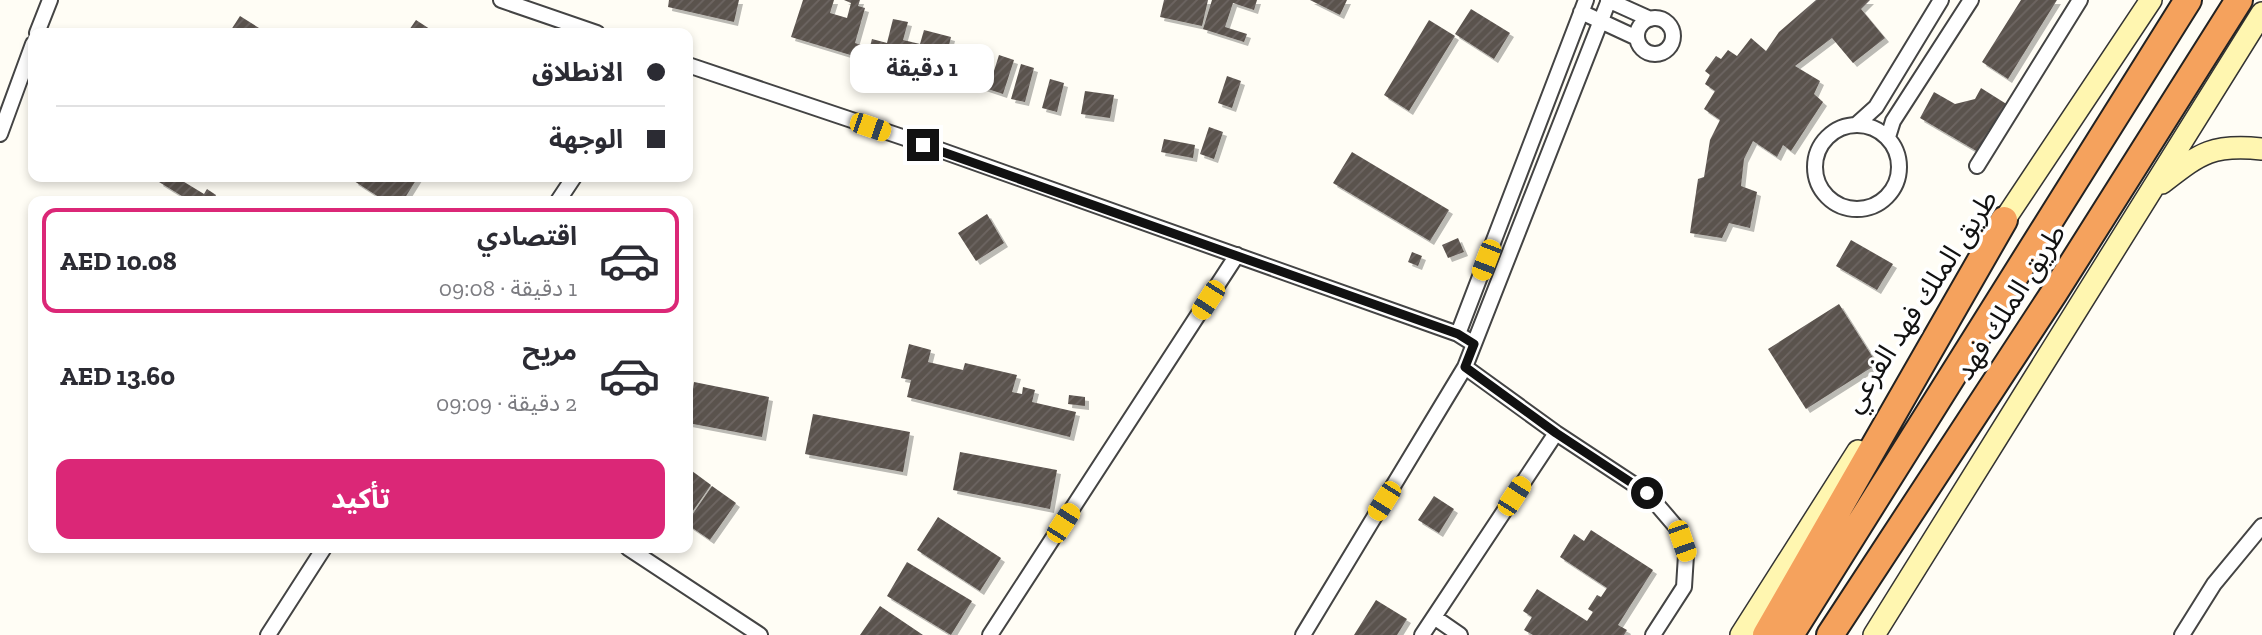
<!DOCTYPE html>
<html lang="ar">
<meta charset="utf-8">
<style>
body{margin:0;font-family:"Zilla Slab","Noto Sans Arabic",serif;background:#f2f2f3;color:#2b2b33;direction:rtl;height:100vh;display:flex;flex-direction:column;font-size:26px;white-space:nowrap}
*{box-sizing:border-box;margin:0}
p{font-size:23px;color:#7c7c81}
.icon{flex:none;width:38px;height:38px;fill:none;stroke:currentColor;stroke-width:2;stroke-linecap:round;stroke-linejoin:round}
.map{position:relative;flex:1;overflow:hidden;direction:ltr}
.panel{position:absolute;left:28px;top:196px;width:665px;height:357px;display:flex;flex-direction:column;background:#fff;border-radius:14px;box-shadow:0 4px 10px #0003;direction:rtl}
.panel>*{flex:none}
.top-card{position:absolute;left:28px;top:28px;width:665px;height:154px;border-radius:14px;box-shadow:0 4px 10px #0003;direction:rtl;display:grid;align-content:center;height:154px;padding:0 28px;background:#fff}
.end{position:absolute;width:32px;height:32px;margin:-16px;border:9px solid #111;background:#fff;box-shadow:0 0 0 4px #fff}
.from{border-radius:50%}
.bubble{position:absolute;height:49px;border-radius:14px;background:#fff;box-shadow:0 4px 10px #0003;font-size:23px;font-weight:700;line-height:49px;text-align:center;direction:rtl}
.car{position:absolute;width:21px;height:42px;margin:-21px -10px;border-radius:9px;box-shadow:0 0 5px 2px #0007;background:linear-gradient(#f5c518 24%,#345 0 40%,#f5c518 0 76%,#345 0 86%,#f5c518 0)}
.top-card b{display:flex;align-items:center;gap:24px;height:66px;font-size:26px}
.top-card b+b{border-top:2px solid #e1e1e2}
.top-card i{width:18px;height:18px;background:#2b2b33}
ul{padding:12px 0 0;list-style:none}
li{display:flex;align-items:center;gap:21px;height:105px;margin:0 14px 10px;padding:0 14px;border:4px solid transparent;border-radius:14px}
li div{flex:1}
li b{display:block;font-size:26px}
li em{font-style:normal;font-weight:700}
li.on{border-color:#db2777}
li>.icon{width:63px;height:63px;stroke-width:1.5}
.button{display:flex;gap:14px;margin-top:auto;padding:14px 28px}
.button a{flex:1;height:80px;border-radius:14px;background:#db2777;color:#fff;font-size:28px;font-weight:700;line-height:80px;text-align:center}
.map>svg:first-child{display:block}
.building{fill:url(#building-hatch);filter:url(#shadow)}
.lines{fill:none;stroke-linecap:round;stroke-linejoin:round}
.street-casing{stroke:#444;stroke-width:18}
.secondary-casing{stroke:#333;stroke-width:24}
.highway-casing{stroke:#222;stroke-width:30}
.street{stroke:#fff;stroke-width:14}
.secondary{stroke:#fff6b0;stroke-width:21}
.highway{stroke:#f5a25d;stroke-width:26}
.route{stroke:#111;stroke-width:9}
.labels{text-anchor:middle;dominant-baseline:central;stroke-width:7;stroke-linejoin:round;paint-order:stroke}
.street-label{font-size:28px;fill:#111;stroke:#fff}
</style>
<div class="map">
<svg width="2262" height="635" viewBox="0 0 2262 635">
<defs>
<pattern id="building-hatch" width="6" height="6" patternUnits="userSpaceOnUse" patternTransform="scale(1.75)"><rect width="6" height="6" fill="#5a524d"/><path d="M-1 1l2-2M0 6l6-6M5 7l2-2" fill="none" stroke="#6d6662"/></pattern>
<filter id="shadow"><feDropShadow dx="4" dy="4" stdDeviation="0" flood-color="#0004"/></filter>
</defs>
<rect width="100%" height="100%" fill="#fffdf5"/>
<!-- building -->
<path class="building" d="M669 0H739L734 22 668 7Z
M803 0H834L830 13 847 18 851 3 844 0H860L858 6 865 8 855 43 861 45 857 57 791 37Z
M1164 0H1208L1202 26 1160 17Z
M1212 0H1257L1254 10 1233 3 1225 27 1247 34 1244 42 1203 29Z
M1310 0H1347L1340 15Z
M1816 0H1870L1861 9 1885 38 1853 63 1832 38 1795 66 1820 81 1814 94 1823 102 1791 151 1783 145 1777 157 1753 141 1744 159 1741 186 1757 192 1750 228 1729 223 1722 238 1690 233 1698 179 1704 177 1710 140 1720 120 1704 109 1715 91 1705 84 1710 75 1705 71 1716 56 1721 59 1728 50 1737 56 1751 38 1766 51 1779 32Z
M2021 0H2057L2008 79 1982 62Z
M1471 9 1510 33 1494 59 1455 34Z
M240 16 267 33H229Z
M893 19 908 22 903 40 920 44 924 30 951 37 939 85 865 65 872 39 887 43Z
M416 20 436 33H407Z
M1429 20 1455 36 1409 111 1384 95Z
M975 47 990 53 985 71 993 74 999 55 1014 60 1003 94 964 81Z
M1021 64 1034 68 1025 102 1011 99Z
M1227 76 1241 81 1232 108 1218 103Z
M1050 79 1064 83 1057 112 1042 108Z
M1981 88 2008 105 1993 132 1989 130 1978 152 1920 118 1934 92 1955 104 1975 99Z
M1085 91 1114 95 1110 118 1081 114Z
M1209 127 1223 132 1214 159 1200 154Z
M1164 139 1195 145 1193 158 1161 152Z
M1352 152 1449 210 1430 241 1333 183Z
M162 177H176L204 194 207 189 216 195 213 201H190L159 182Z
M356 177H418L403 201H385L354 181Z
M987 214 1004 243 976 261 958 233Z
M1458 238 1464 252 1448 258 1442 245Z
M1851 240 1893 264 1877 290 1836 266Z
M1412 252 1422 256 1418 266 1408 262Z
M1839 304 1877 364 1806 409 1768 349Z
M909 344 931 350 928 362 963 370 965 363 1017 375 1012 392 1022 394 1023 387 1035 390 1032 402 1076 412 1070 437 907 397 911 380 901 378Z
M694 382 769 397 762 437 688 423Z
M1069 395 1085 397V406L1068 404Z
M813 414 910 432 903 472 805 454Z
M960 452 1057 470 1050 509 953 490Z
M688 468 711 485 688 518Z
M712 486 736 503 710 540 688 525V521Z
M1434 496 1454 509 1439 533 1418 520Z
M938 517 1001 558 980 591 917 550Z
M1591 530 1653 570 1618 625 1627 630 1624 635H1533L1524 630 1532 617 1523 611 1537 589 1587 621 1593 612 1588 609 1597 595 1601 597 1607 588 1560 557 1574 534 1584 541Z
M907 562 972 601 951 635 887 596Z
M1376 600 1407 619 1397 635H1354Z
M880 606 923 635H860Z"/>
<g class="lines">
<!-- street casing -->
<g class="street-casing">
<path id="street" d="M501 0 597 33
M1608 0 1650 19
M1581 12 1637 38
M1637 36a18 18 0 1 1 36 0a18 18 0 1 1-36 0Z
M37 33 50 0
M688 65 923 144 1458 334 1474 344 1465 367 1556 433 1647 493 1677 528 1686 555 1684 587 1653 635
M1856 125 1876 107 1941 0
M1815 167a42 42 0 1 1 84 0a42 42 0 1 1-84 0Z
M0 134 33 44
M1888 137 1893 121 1971 0
M1977 166 2080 0
M558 201 574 177
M1458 334 1586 0
M1474 344 1609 0
M628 548 760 635
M1434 617 1460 635
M268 635 324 548
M990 635 1237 255
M1303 635 1465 367
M1422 635 1556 433
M2182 635 2214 584 2262 526"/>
</g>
<!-- secondary casing -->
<g class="secondary-casing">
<path id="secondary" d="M2162 183C2201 153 2211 144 2262 149
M1997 231 2151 0
M1741 635 1858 451
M1874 635 2262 13"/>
</g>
<!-- highway casing -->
<g class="highway-casing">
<path id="highway" d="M1766 635 2004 220
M1790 635 2188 0
M1830 635 2054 293 2239 0"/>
</g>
<!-- street -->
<use href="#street" class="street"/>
<!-- secondary -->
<use href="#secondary" class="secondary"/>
<!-- highway -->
<use href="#highway" class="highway"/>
</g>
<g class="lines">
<!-- route -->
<path class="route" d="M923 145 1458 334 1474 344 1465 367 1556 433 1647 493"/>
</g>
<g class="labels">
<!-- street labels -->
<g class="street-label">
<text transform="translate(1920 301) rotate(-57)">طريق الملك فهد الفرعي</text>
<text transform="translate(2010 302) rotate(-57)">طريق الملك فهد</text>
</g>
</g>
</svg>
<i class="end from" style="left:1647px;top:493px"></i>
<i class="end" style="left:923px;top:145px"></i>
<div class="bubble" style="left:850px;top:44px;width:144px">1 دقيقة</div>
<i class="car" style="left:870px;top:127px;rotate:109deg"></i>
<i class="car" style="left:1486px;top:260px;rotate:201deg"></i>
<i class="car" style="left:1208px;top:300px;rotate:213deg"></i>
<i class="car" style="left:1514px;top:496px;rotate:33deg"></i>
<i class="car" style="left:1384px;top:501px;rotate:212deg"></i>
<i class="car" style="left:1063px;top:523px;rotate:33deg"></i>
<i class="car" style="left:1682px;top:541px;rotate:161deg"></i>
<div class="top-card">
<b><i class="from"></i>الانطلاق</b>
<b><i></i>الوجهة</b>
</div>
<section class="panel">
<ul>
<li class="on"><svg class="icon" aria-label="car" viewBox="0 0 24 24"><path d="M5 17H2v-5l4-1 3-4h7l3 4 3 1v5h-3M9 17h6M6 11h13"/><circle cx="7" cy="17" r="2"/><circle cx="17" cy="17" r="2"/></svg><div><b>اقتصادي</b><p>1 دقيقة · 09:08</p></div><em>AED 10.08</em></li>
<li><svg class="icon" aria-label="car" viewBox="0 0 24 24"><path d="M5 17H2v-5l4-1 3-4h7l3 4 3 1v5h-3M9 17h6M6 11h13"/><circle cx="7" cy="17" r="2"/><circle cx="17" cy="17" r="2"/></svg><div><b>مريح</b><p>2 دقيقة · 09:09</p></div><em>AED 13.60</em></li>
</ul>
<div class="button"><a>تأكيد</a></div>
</section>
</div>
